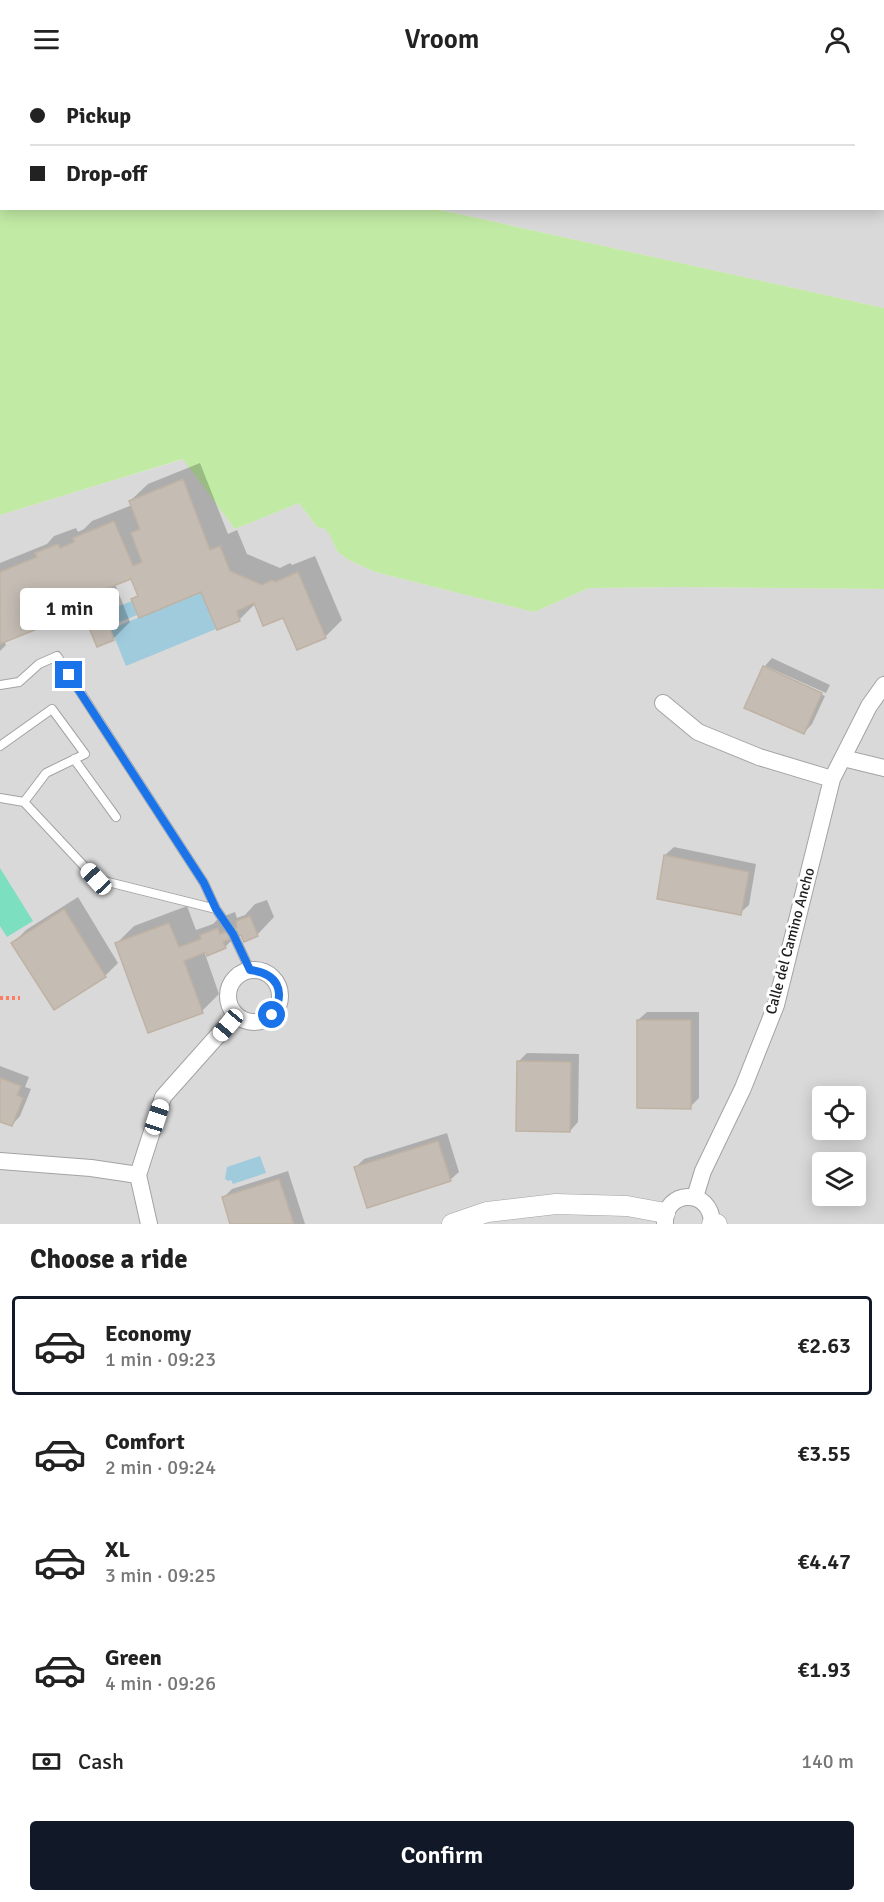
<!DOCTYPE html>
<meta charset="utf-8">
<style>
body{margin:0;font-family:Signika,sans-serif;background:#f6f6f6;color:#222;height:100vh;display:flex;flex-direction:column;font-size:22px;white-space:nowrap}
*{box-sizing:border-box;margin:0}
p{font-size:20px;color:#767676}
.icon{flex:none;width:33px;height:33px;fill:none;stroke:currentColor;stroke-width:2;stroke-linecap:round;stroke-linejoin:round}
.map{position:relative;height:1146px;overflow:hidden}
.side{display:flex;flex-direction:column;background:#fff;flex:1}
.side>*{flex:none}
.banner{position:absolute;left:0px;top:0px;width:885px;height:132px;box-shadow:0 3px 15px #0003;display:grid;align-content:center;height:132px;padding:0 30px;background:#fff}
.buttons{position:absolute;left:812px;top:1008px;display:grid;gap:12px}
.buttons a{display:grid;place-items:center;width:54px;height:54px;border-radius:6px;background:#fff;box-shadow:0 3px 15px #0003;font-size:30px}
.end{position:absolute;width:27px;height:27px;margin:-14px;border:8px solid #1a73e8;background:#fff;box-shadow:0 0 0 3px #fff}
.from{border-radius:50%}
.bubble{position:absolute;height:42px;border-radius:6px;background:#fff;box-shadow:0 3px 15px #0003;font-size:20px;font-weight:600;line-height:42px;text-align:center}
.car{position:absolute;width:18px;height:36px;margin:-18px -9px;border-radius:8px;box-shadow:0 0 4px 2px #0007;background:linear-gradient(#fff 24%,#345 0 40%,#fff 0 76%,#345 0 86%,#fff 0)}
.banner b{display:flex;align-items:center;gap:21px;height:57px;font-size:22px}
.banner b+b{border-top:2px solid #e0e0e0}
.banner i{width:15px;height:15px;background:#222}
ul{padding:0;list-style:none}
li{display:flex;align-items:center;gap:18px;height:99px;margin:0 12px 9px;padding:0 18px;border:3px solid transparent;border-radius:6px}
li div{flex:1}
li b{display:block;font-size:22px}
li em{font-style:normal;font-weight:600}
li.selected{border-color:#111827}
li>.icon{width:54px;height:54px;stroke-width:1.5}
h2{padding:0 30px;font-size:27px;line-height:72px}
.pay{display:flex;align-items:center;gap:15px;height:66px;padding:0 30px;font-size:22px}
.pay p{margin-inline-start:auto}
.cta{display:flex;gap:12px;margin-top:auto;padding:12px 30px}
.cta a{flex:1;height:69px;border-radius:6px;background:#111827;color:#fff;font-size:24px;font-weight:600;line-height:69px;text-align:center}
header{display:flex;justify-content:space-between;align-items:center;height:78px;padding:0 30px;background:#fff;font-size:27px;font-weight:600}
.map>svg:first-child{display:block}
.residential{fill:#dad9d9;fill-rule:evenodd}
.grass{fill:#c1eaa4}
.pitch{fill:#7ce0c0}
.water{fill:#9fcbdd}
.shadow{fill:#0003}
.building{fill:#c5bdb4;stroke:#bfb2a3;stroke-width:1.5}
.lines{fill:none;stroke-linecap:round;stroke-linejoin:round}
.service-casing{stroke:#a3a3a3;stroke-width:10}
.minor-casing{stroke:#a3a3a3;stroke-width:18}
.tertiary-casing{stroke:#a3a3a3;stroke-width:21}
.path{stroke:#fd7d62;stroke-width:4;stroke-dasharray:3 3;stroke-linecap:butt}
.service{stroke:#fff;stroke-width:8}
.minor{stroke:#fff;stroke-width:16}
.tertiary{stroke:#fff;stroke-width:20}
.route{stroke:#1a73e8;stroke-width:8}
.labels{text-anchor:middle;dominant-baseline:central;stroke-width:6;stroke-linejoin:round;paint-order:stroke}
.street-label{font-size:15px;fill:#1c1c1c;stroke:#fff}
</style>
<header><svg class="icon" aria-label="menu" viewBox="0 0 24 24"><path d="M4 6h16M4 12h16M4 18h16"/></svg>Vroom<svg class="icon" aria-label="person" viewBox="0 0 24 24"><circle cx="12" cy="8" r="4"/><path d="M4 21q1-7 8-7t8 7"/></svg></header>
<div class="map">
<svg width="884" height="1146" viewBox="0 0 884 1146">
<rect width="100%" height="100%" fill="#eeeae1"/>
<!-- residential -->
<path class="residential" d="M0 0H884V230L436 131 884 130V2H2V70L0 71Z
M184 381 235 451 299 425 317 449 325 451 331 457 337 473 347 481 375 494 534 534 589 510 683 509 884 511V1146H0V437ZM822 1018H855V1052H822ZM822 1084H855V1118H822Z"/>
<!-- grass -->
<path class="grass" d="M1 70 2 130 436 131 884 230V511L683 509 589 510 534 534 375 494 347 481 337 473 330 457 325 451 317 449 299 425 235 451 183 381 0 437V71Z"/>
<!-- pitch -->
<path class="pitch" d="M0 790 33 843 7 859 0 848Z"/>
<!-- water -->
<path class="water" d="M201 514 216 551 126 588 111 551 115 548H109L104 534 132 523 137 537 117 545 118 548Z
M260 1078 266 1095 233 1106 231 1102 228 1103 225 1101 227 1089Z"/>
<!-- shadow -->
<path class="shadow" d="M200 385 228 456 237 452 247 476 280 490 290 485 292 487 315 478 342 542 325 559 256 525 240 541 217 550 202 512 133 521 139 516 131 499 115 506 130 544 113 561 83 531 4 562 6 567 0 573V485L47 466 54 458 76 450 78 454 84 451 92 443 132 427 130 423 148 406Z
M772 580 830 607 826 615 765 588V591L825 618 812 646 804 655 764 589Z
M674 769 756 786 749 827 740 835 665 777Z
M78 819 118 885 105 898 54 930 13 865 26 852Z
M267 822 274 839 257 857 242 855 237 857 225 869 204 873 219 916 202 933 116 866 134 848 187 828 196 852 213 846 219 840 235 834 237 840 245 837 255 826Z
M647 934H699V1020L690 1029 638 942Z
M527 975 579 976 578 1044 570 1053 519 983Z
M0 988 29 999 25 1009 31 1011 20 1038 12 1047 0 1043Z
M447 1055 459 1094 450 1102 356 1089 364 1081Z
M288 1093 305 1146H232L223 1120 232 1111Z"/>
<!-- building -->
<path class="building" d="M183 401 210 472 220 468 230 493 262 507 272 502 275 504 298 494 326 560 297 572 283 540 263 548 254 525 237 533 240 543 217 552 201 514 139 540 131 521 138 518 131 501 95 515 114 562 97 569 82 533 0 566V494L37 479 35 475 58 466 60 470 74 464 73 460 114 443 133 488 142 484 131 455 140 451 129 423Z
M763 588 822 615 804 656 744 630Z
M664 777 749 794 741 837 657 821Z
M64 831 106 899 54 932 11 865Z
M250 838 258 858 244 864 241 857 223 864 226 870 207 878 206 874 184 883 203 935 148 955 115 865 169 845 179 869 201 861 200 857 218 850 220 856 237 849 236 843Z
M637 942H691V1031L637 1030Z
M517 983 571 984 570 1054 516 1053Z
M0 1000 21 1008 17 1017 23 1020 12 1048 0 1044Z
M438 1063 451 1103 367 1130 354 1089Z
M279 1101 294 1146H230L222 1119Z"/>
<g class="lines">
<!-- service casing -->
<g class="service-casing">
<path id="service" d="M0 607 19 604 39 586 57 578 204 805 216 831 233 856 250 892
M0 668 52 631 85 676 46 695 24 724
M74 681 116 739
M0 720 24 724 96 801 216 831"/>
</g>
<!-- minor casing -->
<g class="minor-casing">
<path id="minor" d="M807 2 808 0
M663 625 698 654 759 679 832 701
M843 680 884 690
M228 918a26 26 0 1 1 52 0a26 26 0 1 1-52 0Z
M0 1083 91 1090 138 1097
M695 1119 703 1093 743 1010 776 927 832 701 869 628 884 607
M149 1146 138 1097 163 1019 236 937
M665 1146C663 1111 712 1109 712 1146"/>
</g>
<!-- tertiary casing -->
<g class="tertiary-casing">
<path id="tertiary" d="M452 1146 487 1134 556 1126 627 1128 665 1135
M712 1146H717"/>
</g>
<!-- path -->
<path class="path" d="M0 920H20"/>
<!-- service -->
<use href="#service" class="service"/>
<!-- minor -->
<use href="#minor" class="minor"/>
<!-- tertiary -->
<use href="#tertiary" class="tertiary"/>
</g>
<g class="lines">
<!-- route -->
<path class="route" d="M69 597 204 805 216 831 233 856 250 892C277 895 287 913 272 937"/>
</g>
<g class="labels">
<!-- street labels -->
<g class="street-label">
<text transform="translate(790 863) rotate(-75)">Calle del Camino Ancho</text>
</g>
</g>
</svg>
<div class="buttons">
<a><svg class="icon" aria-label="locate" viewBox="0 0 24 24"><circle cx="12" cy="12" r="6"/><path d="M12 2v4M12 18v4M2 12h4M18 12h4"/></svg></a>
<a><svg class="icon" aria-label="layers" viewBox="0 0 24 24"><path d="M12 4l9 5-9 5-9-5zM3 14l9 5 9-5"/></svg></a>
</div>
<i class="end from" style="left:272px;top:937px"></i>
<i class="end" style="left:69px;top:597px"></i>
<div class="bubble" style="left:20px;top:510px;width:99px">1 min</div>
<i class="car" style="left:96px;top:801px;rotate:317deg"></i>
<i class="car" style="left:228px;top:947px;rotate:220deg"></i>
<i class="car" style="left:157px;top:1039px;rotate:18deg"></i>
<div class="banner">
<b><i class="from"></i>Pickup</b>
<b><i></i>Drop-off</b>
</div>
</div>
<section class="side">
<h2>Choose a ride</h2>
<ul>
<li class="selected"><svg class="icon" aria-label="car" viewBox="0 0 24 24"><path d="M5 17H2v-5l4-1 3-4h7l3 4 3 1v5h-3M9 17h6M6 11h13"/><circle cx="7" cy="17" r="2"/><circle cx="17" cy="17" r="2"/></svg><div><b>Economy</b><p>1 min · 09:23</p></div><em>€2.63</em></li>
<li><svg class="icon" aria-label="car" viewBox="0 0 24 24"><path d="M5 17H2v-5l4-1 3-4h7l3 4 3 1v5h-3M9 17h6M6 11h13"/><circle cx="7" cy="17" r="2"/><circle cx="17" cy="17" r="2"/></svg><div><b>Comfort</b><p>2 min · 09:24</p></div><em>€3.55</em></li>
<li><svg class="icon" aria-label="car" viewBox="0 0 24 24"><path d="M5 17H2v-5l4-1 3-4h7l3 4 3 1v5h-3M9 17h6M6 11h13"/><circle cx="7" cy="17" r="2"/><circle cx="17" cy="17" r="2"/></svg><div><b>XL</b><p>3 min · 09:25</p></div><em>€4.47</em></li>
<li><svg class="icon" aria-label="car" viewBox="0 0 24 24"><path d="M5 17H2v-5l4-1 3-4h7l3 4 3 1v5h-3M9 17h6M6 11h13"/><circle cx="7" cy="17" r="2"/><circle cx="17" cy="17" r="2"/></svg><div><b>Green</b><p>4 min · 09:26</p></div><em>€1.93</em></li>
</ul>
<div class="pay"><svg class="icon" aria-label="cash" viewBox="0 0 24 24"><path d="M3 7h18v10H3z"/><circle cx="12" cy="12" r="2"/></svg>Cash<p>140 m</p></div>
<div class="cta"><a>Confirm</a></div>
</section>
